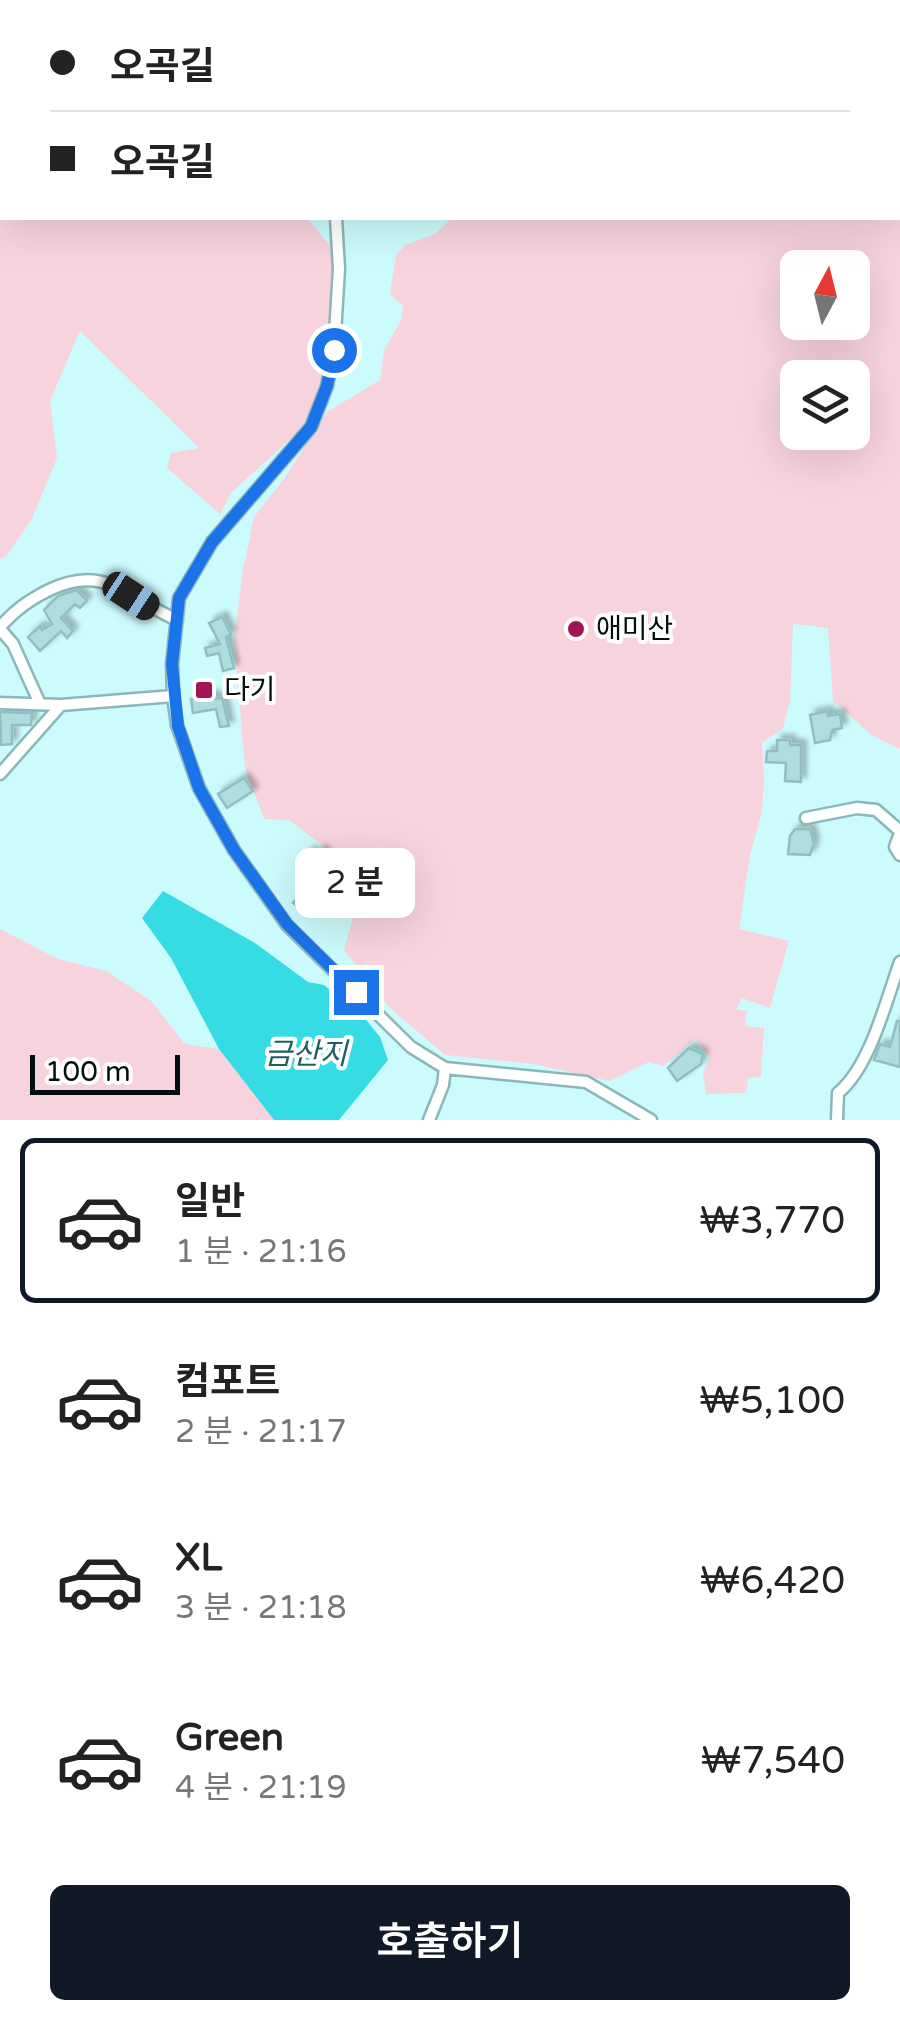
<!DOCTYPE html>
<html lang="ko">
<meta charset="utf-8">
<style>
body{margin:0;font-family:"Varela Round","Noto Sans KR",sans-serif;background:#f2f2f2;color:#222;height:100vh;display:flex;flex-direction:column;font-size:38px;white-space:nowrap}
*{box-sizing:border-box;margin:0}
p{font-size:32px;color:#767676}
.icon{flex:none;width:55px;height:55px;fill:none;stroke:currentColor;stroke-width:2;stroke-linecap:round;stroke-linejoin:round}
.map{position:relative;height:1120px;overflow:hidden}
.side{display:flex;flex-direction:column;background:#fff;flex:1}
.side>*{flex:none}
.top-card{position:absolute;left:0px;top:0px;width:900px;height:220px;box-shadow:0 10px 40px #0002;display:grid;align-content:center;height:220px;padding:0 50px;background:#fff}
.needle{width:65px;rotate:7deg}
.controls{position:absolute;left:780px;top:250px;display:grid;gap:20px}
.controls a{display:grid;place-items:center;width:90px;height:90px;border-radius:15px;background:#fff;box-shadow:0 10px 40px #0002;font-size:50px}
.scale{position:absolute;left:30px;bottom:25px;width:150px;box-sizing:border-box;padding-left:10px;border:5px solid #010e0f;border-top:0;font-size:28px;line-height:35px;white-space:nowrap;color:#010e0f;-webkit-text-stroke:8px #fefefe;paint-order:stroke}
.end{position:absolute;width:45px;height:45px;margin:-22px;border:12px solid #1a73e8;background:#fff;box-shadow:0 0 0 5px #fff}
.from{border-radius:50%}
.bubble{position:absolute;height:70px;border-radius:15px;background:#fff;box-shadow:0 10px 40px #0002;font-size:32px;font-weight:600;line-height:70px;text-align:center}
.car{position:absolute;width:30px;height:60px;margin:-30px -15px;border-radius:12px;box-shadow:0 0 8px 2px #0007;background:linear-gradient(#222 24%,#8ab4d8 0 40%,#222 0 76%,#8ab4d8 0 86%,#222 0)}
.top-card b{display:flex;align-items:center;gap:35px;height:95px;font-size:38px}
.top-card b+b{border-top:2px solid #e0e0e0}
.top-card i{width:25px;height:25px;background:#222}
ul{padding:18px 0 0;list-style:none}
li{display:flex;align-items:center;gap:30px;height:165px;margin:0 20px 15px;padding:0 30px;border:5px solid transparent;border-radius:15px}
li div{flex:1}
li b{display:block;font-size:38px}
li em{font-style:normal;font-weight:600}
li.active{border-color:#111827}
li>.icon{width:90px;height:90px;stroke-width:1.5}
.button{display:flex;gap:20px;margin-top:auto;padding:20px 50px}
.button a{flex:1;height:115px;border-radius:15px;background:#111827;color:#fff;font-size:40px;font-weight:600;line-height:115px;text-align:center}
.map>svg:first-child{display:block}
.green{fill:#f7d3dd;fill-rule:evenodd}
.water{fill:#36dce4}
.building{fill:#afdddf;stroke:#91bec0;stroke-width:2.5;filter:url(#shadow)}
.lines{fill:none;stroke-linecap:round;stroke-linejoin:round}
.minor-casing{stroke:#8bb7ba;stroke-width:15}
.minor{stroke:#fff;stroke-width:10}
.route{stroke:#1a73e8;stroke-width:12}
.poi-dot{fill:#a31457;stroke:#fefefe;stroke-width:4}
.labels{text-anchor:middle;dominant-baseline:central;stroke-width:8;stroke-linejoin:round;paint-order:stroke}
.poi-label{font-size:28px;fill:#010e0f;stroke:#fefefe;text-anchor:start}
.water-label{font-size:30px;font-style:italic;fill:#1f5f62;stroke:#fefefe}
</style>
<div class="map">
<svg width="900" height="1120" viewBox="0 0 900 1120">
<defs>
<filter id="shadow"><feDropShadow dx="5" dy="-5" stdDeviation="2.5" flood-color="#0004"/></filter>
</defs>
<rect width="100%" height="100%" fill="#ccfbfd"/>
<!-- green -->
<path class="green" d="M0 0H357L2 2V218H307L333 249 334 296 322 383 301 429 231 493 220 514 167 468 171 453 199 448 80 331 50 401 57 458 32 519 6 556 0 559Z
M542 0H900V749L873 736 833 701 828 628 793 624 790 701 783 728 762 743 764 781 762 812 750 855 739 929 789 941 770 1008 742 998 736 1009 747 1011 745 1026 764 1028 761 1077 748 1078 746 1093 706 1094 703 1074 710 1057 695 1039 663 1066 649 1062 609 1081 535 1064 445 1055 389 1007 344 950 360 892 341 860 289 820 264 819 245 768 234 640 243 570 254 517 284 479 327 412 380 380 384 351 402 318 403 306 390 294 396 255 405 245 435 234 452 218H898V2H540ZM798 268H852V322H798ZM798 378H852V432H798Z
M0 929 58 959 106 971 151 1001 185 1044 219 1049 274 1120H0Z"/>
<!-- water -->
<path class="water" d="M163 891 255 943 308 982 324 985 363 1016 380 1037 388 1060 339 1120H274L219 1049 171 958 142 918Z"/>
<!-- building -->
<path class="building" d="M76 590 87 600 80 608 75 604 61 618 73 631 67 638 61 631 40 651 28 637 40 626 42 630 52 624 44 610 58 596Z
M222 617 231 634 226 637 234 668 223 671 219 653 207 656 205 648 220 644 209 623Z
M213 695 214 699 222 698 229 726 220 727 216 709 193 713 191 699Z
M827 711 828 716 840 714 842 728 832 730 830 740 815 743 810 715Z
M0 712 32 713 31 725H12V744L1 745Z
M777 740H790V745H801V782L785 781 786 763 766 762 767 751H777Z
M244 778 253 791 227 808 218 794Z
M795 829H810L814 843 810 855 788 854 790 836Z
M321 850 331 860 325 867 341 880 335 886 351 904 340 914 324 898 312 910 309 908 304 913 293 903 301 894 311 898 324 883 301 860 311 851 315 856Z
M897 1021H900V1067L874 1060 880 1044 890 1047Z
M689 1048 703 1054 701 1064 677 1081 668 1068Z"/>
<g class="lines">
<!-- minor casing -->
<g class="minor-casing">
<path id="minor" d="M432 2 434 0
M336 218 339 269 334 350 327 386 311 427 212 542 179 598 172 664 173 696 177 725 199 788 234 850 287 925 411 1047 445 1068 443 1085 429 1120
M0 627C15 610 29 600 49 590 106 563 127 598 177 620
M0 629 13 644 40 704
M0 703 61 705 173 696
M0 774 61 705
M806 818 857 808 876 810 900 831
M900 833 895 847 900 855
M445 1068 586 1082 651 1120
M837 1120 838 1093C870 1067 886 1001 900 962"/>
</g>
<!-- minor -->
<use href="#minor" class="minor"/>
</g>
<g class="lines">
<!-- route -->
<path class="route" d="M334 350 327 386 311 427 212 542 179 598 172 664 178 726 199 788 234 850 287 924 356 992"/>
</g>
<!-- markers -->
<g class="poi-dot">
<circle cx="576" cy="629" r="10"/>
<rect x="194" y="680" width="20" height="20" rx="5"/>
</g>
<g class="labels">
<!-- poi labels -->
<g class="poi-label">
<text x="596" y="629">애미산</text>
<text x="224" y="690">다기</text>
</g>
<!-- water labels -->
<g class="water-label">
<text x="306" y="1054">금산지</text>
</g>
</g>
</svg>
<div class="controls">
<a><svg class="needle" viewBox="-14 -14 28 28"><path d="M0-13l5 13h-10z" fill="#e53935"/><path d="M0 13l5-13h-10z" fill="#767676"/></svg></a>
<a><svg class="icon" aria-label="layers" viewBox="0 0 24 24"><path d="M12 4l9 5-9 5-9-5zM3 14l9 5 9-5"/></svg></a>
</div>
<div class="scale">100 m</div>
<i class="end from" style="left:334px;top:350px"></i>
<i class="end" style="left:356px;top:992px"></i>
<div class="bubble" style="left:295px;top:848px;width:120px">2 분</div>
<i class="car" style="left:131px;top:596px;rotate:123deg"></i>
<div class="top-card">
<b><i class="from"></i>오곡길</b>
<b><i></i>오곡길</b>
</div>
</div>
<section class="side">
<ul>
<li class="active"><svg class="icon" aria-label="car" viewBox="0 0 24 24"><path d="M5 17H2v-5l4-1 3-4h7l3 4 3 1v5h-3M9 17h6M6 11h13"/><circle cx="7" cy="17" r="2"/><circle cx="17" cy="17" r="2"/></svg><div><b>일반</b><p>1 분 · 21:16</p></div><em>₩3,770</em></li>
<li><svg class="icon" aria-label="car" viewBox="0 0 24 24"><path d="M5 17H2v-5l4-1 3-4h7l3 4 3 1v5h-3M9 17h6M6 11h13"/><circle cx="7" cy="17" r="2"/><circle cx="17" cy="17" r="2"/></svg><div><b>컴포트</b><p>2 분 · 21:17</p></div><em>₩5,100</em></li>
<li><svg class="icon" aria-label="car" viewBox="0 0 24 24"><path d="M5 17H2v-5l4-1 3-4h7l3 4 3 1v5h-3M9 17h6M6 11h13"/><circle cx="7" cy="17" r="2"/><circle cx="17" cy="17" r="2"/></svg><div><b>XL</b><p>3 분 · 21:18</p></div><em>₩6,420</em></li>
<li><svg class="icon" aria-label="car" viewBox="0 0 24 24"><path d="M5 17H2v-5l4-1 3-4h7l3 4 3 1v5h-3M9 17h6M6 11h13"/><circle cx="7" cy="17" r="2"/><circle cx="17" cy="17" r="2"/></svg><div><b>Green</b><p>4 분 · 21:19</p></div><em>₩7,540</em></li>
</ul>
<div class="button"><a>호출하기</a></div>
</section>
